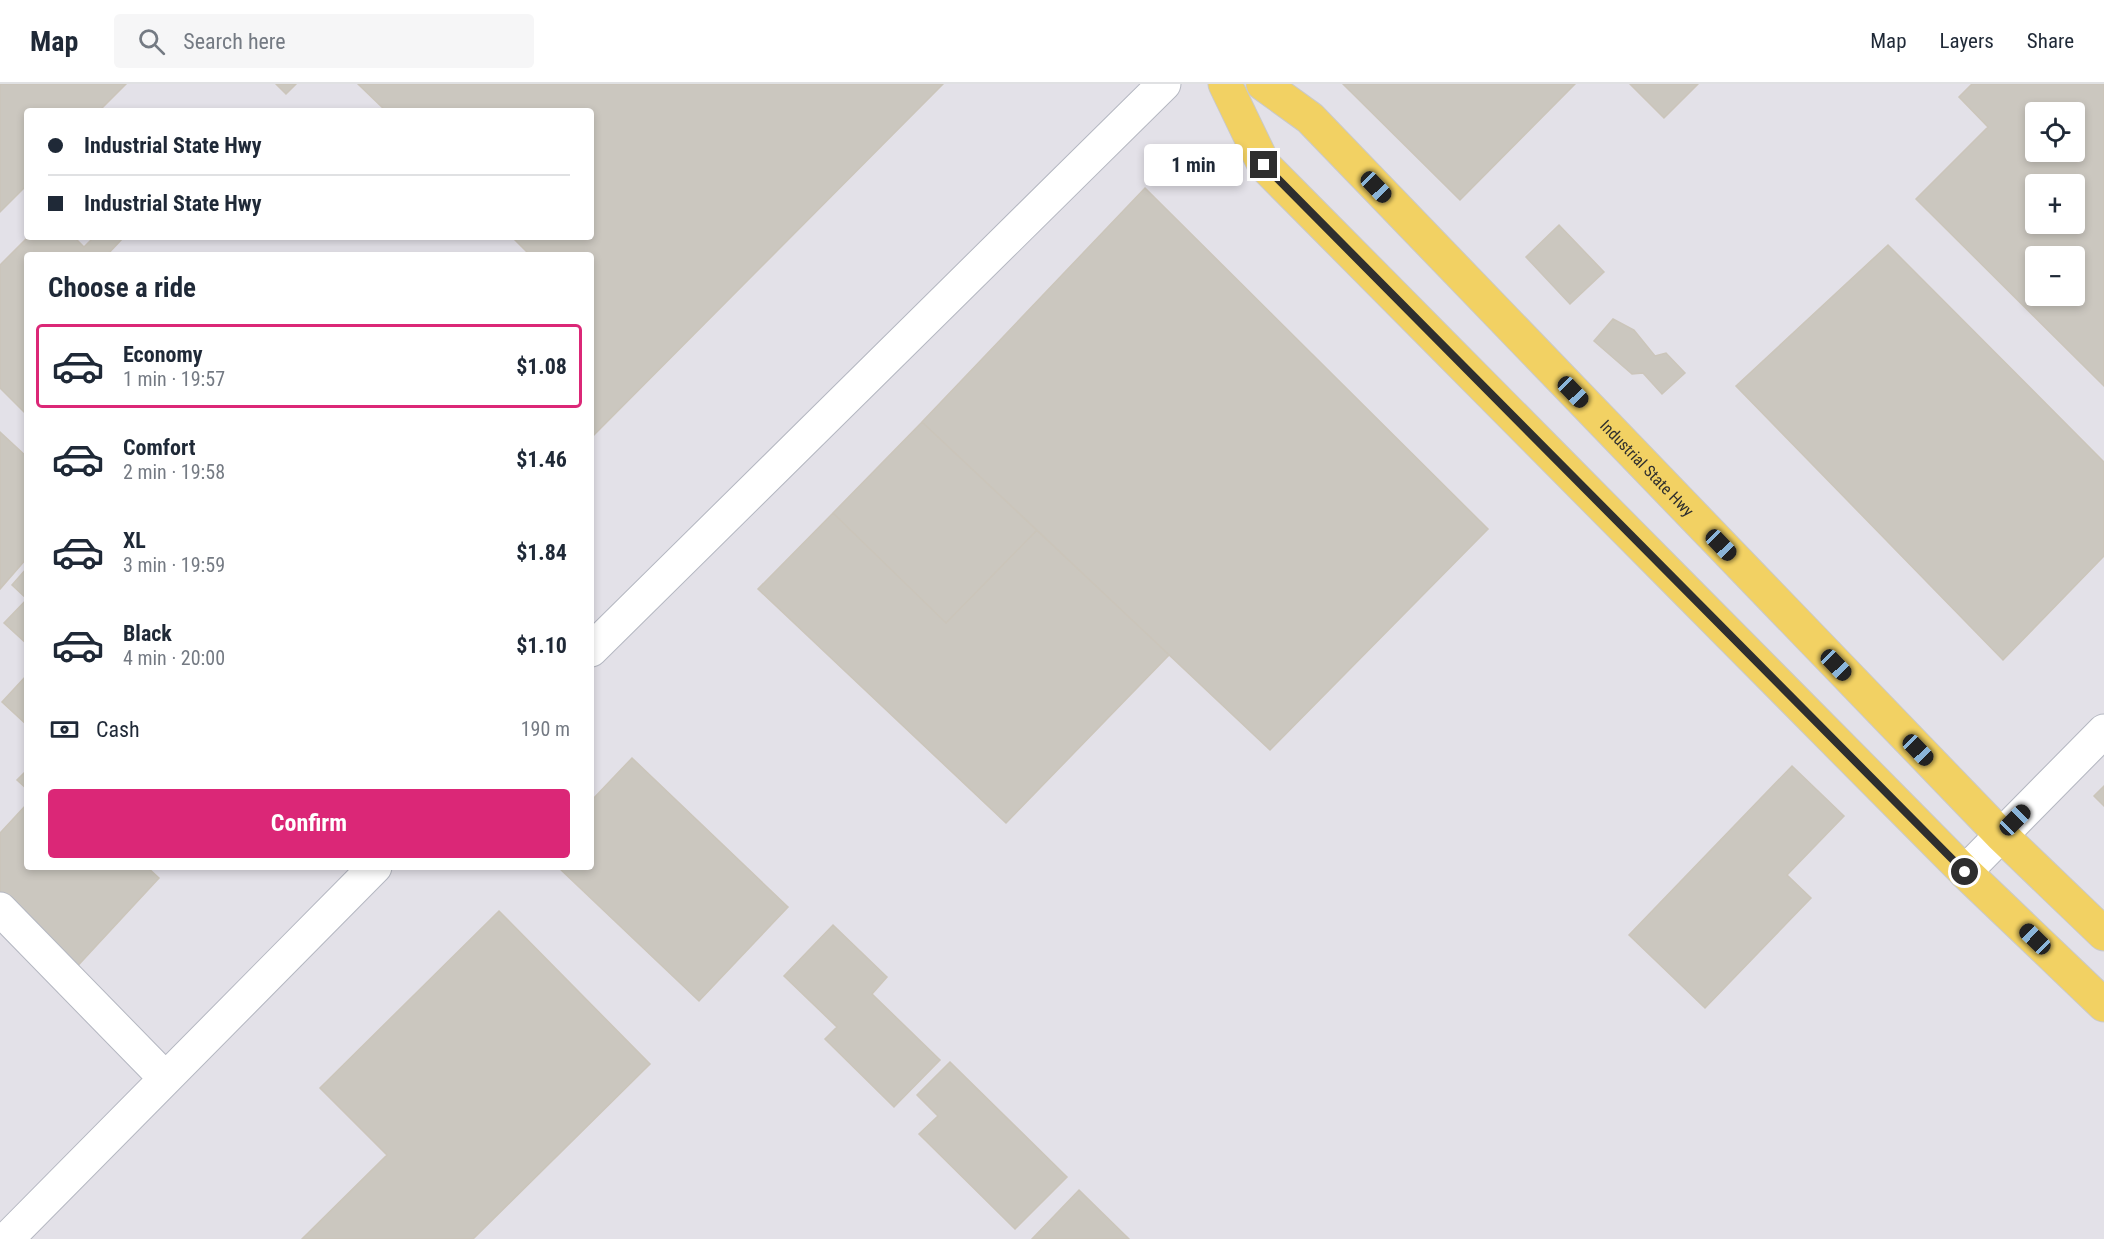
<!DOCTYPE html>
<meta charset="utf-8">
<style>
body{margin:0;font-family:"Roboto Condensed",sans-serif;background:#f6f6f7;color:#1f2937;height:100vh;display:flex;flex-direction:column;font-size:22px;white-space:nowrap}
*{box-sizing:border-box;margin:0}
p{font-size:20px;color:#747a83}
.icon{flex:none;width:33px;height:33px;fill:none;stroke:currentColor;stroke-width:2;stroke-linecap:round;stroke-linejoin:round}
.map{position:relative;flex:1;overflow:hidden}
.sheet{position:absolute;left:24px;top:168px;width:570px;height:618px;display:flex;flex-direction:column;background:#fff;border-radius:6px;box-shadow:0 3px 9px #0003}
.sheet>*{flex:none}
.top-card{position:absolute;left:24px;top:24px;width:570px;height:132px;border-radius:6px;box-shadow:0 3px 9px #0003;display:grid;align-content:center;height:132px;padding:0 24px;background:#fff}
.controls{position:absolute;left:2025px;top:18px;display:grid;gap:12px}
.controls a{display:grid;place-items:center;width:60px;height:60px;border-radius:6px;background:#fff;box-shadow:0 3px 9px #0003;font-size:30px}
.end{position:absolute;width:27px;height:27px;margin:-14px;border:8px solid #2e2e2e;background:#fff;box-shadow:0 0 0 3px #fff}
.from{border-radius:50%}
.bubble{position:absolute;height:42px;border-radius:6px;background:#fff;box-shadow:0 3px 9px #0003;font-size:20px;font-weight:700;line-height:42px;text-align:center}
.car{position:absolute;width:18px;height:36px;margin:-18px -9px;border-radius:8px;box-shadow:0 0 4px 2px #0007;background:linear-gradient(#222 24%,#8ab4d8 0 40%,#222 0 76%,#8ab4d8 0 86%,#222 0)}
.top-card b{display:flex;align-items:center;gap:21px;height:57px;font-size:22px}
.top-card b+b{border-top:2px solid #e0e1e3}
.top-card i{width:15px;height:15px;background:#1f2937}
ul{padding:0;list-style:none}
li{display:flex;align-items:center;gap:18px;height:84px;margin:0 12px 9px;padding:0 12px;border:3px solid transparent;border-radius:6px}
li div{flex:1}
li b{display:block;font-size:22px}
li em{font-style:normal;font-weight:700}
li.selected{border-color:#db2777}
li>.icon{width:54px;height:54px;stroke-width:1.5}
h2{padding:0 24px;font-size:27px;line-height:72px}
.pay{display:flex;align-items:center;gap:15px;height:66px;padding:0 24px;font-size:22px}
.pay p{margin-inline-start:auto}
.cta{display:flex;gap:12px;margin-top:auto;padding:12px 24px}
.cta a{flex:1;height:69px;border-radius:6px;background:#db2777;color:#fff;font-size:24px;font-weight:700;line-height:69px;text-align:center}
header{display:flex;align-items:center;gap:36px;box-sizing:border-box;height:84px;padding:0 30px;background:#fff;border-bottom:2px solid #e0e1e3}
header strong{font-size:28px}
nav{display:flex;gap:33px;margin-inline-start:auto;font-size:21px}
.search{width:420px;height:54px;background:#f6f6f7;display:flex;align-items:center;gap:15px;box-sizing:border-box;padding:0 21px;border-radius:6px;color:#747a83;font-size:22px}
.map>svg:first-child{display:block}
.industrial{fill:#e3e1e8;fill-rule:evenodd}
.building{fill:#cbc7bf;stroke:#cbc5ba;stroke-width:1.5;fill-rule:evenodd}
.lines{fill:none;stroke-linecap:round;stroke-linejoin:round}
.minor-casing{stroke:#b4b7c1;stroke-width:35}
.major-casing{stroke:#c9c9c9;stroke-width:35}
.minor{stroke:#fff;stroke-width:33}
.major{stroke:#f2d163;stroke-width:33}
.route{stroke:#2e2e2e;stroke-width:8}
.labels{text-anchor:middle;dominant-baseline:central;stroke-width:5;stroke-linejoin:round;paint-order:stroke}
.street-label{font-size:16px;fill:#2e2e2e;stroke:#fff}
</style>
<header>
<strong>Map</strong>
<div class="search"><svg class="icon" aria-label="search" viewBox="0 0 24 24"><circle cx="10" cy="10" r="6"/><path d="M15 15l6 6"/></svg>Search here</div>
<nav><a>Map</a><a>Layers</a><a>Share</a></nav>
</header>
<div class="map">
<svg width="2104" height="1155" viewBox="0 0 2104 1155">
<rect width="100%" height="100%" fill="#efe9e1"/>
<!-- industrial -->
<path class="industrial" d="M0 0H2104V1155H0ZM27 27H591V153H27ZM2036 28H2074V68H2036ZM2036 100H2074V140H2036ZM27 171H591V783H27ZM2036 172H2074V212H2036Z"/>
<!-- building -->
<path class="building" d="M0 0H126L99 27H27V101L0 128Z
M276 0H296L286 10Z
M358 0H943L591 354V171H530L512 153H591V27H386Z
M1343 0H1575L1460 116Z
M1630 0H1698L1664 34Z
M1972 0H2104V302L1916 115 1988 43 1959 13ZM2036 28H2074V68H2036ZM2036 100H2074V140H2036ZM2036 172H2074V212H2036Z
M1145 104 1488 445 1270 666 922 338Z
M1559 141 1604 188 1570 220 1526 173Z
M28 153H74L84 163 94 153 123 154 107 171H27V331L0 304V181Z
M1888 161 2104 378V472L2003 576 1736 302Z
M1613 235 1634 246 1655 272 1666 269 1685 289 1662 310 1643 289 1632 290 1594 257Z
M922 338 1037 446 946 539 833 429Z
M0 348 27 373V474L0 505Z
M833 429 946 539 1037 446 1169 571 1006 739 758 505Z
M27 484V515L12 501Z
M27 515V560L4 539Z
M27 591V641L2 618Z
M632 674 788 823 699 917 558 783H591V717Z
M1792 682 1844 732 1787 791 1811 814 1705 924 1629 851Z
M27 686V705L17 696Z
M2104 702V722L2094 712Z
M27 720V783H147L159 794 72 888 0 822V749Z
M499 827 650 980 473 1155H302L387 1071 320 1004Z
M833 841 887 893 872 910 940 976 894 1023 825 955 837 943 784 892Z
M950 978 1067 1093 1015 1145 919 1050 938 1032 917 1011Z
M1079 1106 1129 1155H1032Z"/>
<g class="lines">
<!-- minor casing -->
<g class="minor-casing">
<path id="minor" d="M591 566 1164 0
M1965 788 2104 647
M0 825 165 994
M7 1155 375 783"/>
</g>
<!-- major casing -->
<g class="major-casing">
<g id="major">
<path d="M1225 0 1264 81 1965 788 2104 921"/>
<path id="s1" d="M1263 0 1310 34 2001 751 2104 850"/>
</g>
</g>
<!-- minor -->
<use href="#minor" class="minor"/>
<!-- major -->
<use href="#major" class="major"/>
</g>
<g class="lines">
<!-- route -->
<path class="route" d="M1264 81 1965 788"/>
</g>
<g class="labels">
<!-- street labels -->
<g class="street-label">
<text stroke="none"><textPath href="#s1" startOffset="544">Industrial State Hwy</textPath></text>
</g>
</g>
</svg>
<div class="controls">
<a><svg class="icon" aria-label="locate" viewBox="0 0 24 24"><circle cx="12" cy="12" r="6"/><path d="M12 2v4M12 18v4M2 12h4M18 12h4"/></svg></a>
<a>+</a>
<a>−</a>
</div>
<i class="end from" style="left:1965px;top:788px"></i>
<i class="end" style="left:1264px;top:81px"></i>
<div class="bubble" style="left:1144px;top:60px;width:99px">1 min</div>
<i class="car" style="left:1376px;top:103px;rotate:136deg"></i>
<i class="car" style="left:1573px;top:308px;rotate:136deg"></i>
<i class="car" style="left:1721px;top:461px;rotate:136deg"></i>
<i class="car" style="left:1836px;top:581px;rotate:136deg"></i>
<i class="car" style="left:1918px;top:666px;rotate:136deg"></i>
<i class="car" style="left:2015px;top:736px;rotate:45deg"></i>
<i class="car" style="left:2035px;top:855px;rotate:314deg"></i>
<div class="top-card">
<b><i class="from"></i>Industrial State Hwy</b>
<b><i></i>Industrial State Hwy</b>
</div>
<section class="sheet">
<h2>Choose a ride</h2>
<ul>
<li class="selected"><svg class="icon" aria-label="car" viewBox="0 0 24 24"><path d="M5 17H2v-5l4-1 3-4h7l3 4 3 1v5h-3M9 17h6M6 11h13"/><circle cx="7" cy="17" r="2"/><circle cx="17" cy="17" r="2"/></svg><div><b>Economy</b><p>1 min · 19:57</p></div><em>$1.08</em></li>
<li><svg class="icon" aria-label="car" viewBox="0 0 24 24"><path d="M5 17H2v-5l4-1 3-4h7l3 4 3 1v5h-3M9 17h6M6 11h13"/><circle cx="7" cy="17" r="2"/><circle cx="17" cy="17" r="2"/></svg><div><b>Comfort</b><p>2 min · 19:58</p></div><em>$1.46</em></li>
<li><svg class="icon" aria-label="car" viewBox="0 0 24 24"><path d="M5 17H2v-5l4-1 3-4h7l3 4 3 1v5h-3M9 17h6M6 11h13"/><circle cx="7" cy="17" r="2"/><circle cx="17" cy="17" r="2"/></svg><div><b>XL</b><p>3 min · 19:59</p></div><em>$1.84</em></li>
<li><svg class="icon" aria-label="car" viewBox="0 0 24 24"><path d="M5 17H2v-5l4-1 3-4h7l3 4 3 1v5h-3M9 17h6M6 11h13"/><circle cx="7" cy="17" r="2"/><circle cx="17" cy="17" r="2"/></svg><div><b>Black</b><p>4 min · 20:00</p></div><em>$1.10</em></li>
</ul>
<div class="pay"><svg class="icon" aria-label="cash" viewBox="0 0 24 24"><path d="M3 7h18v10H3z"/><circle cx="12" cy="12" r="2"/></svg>Cash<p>190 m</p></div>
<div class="cta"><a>Confirm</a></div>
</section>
</div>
